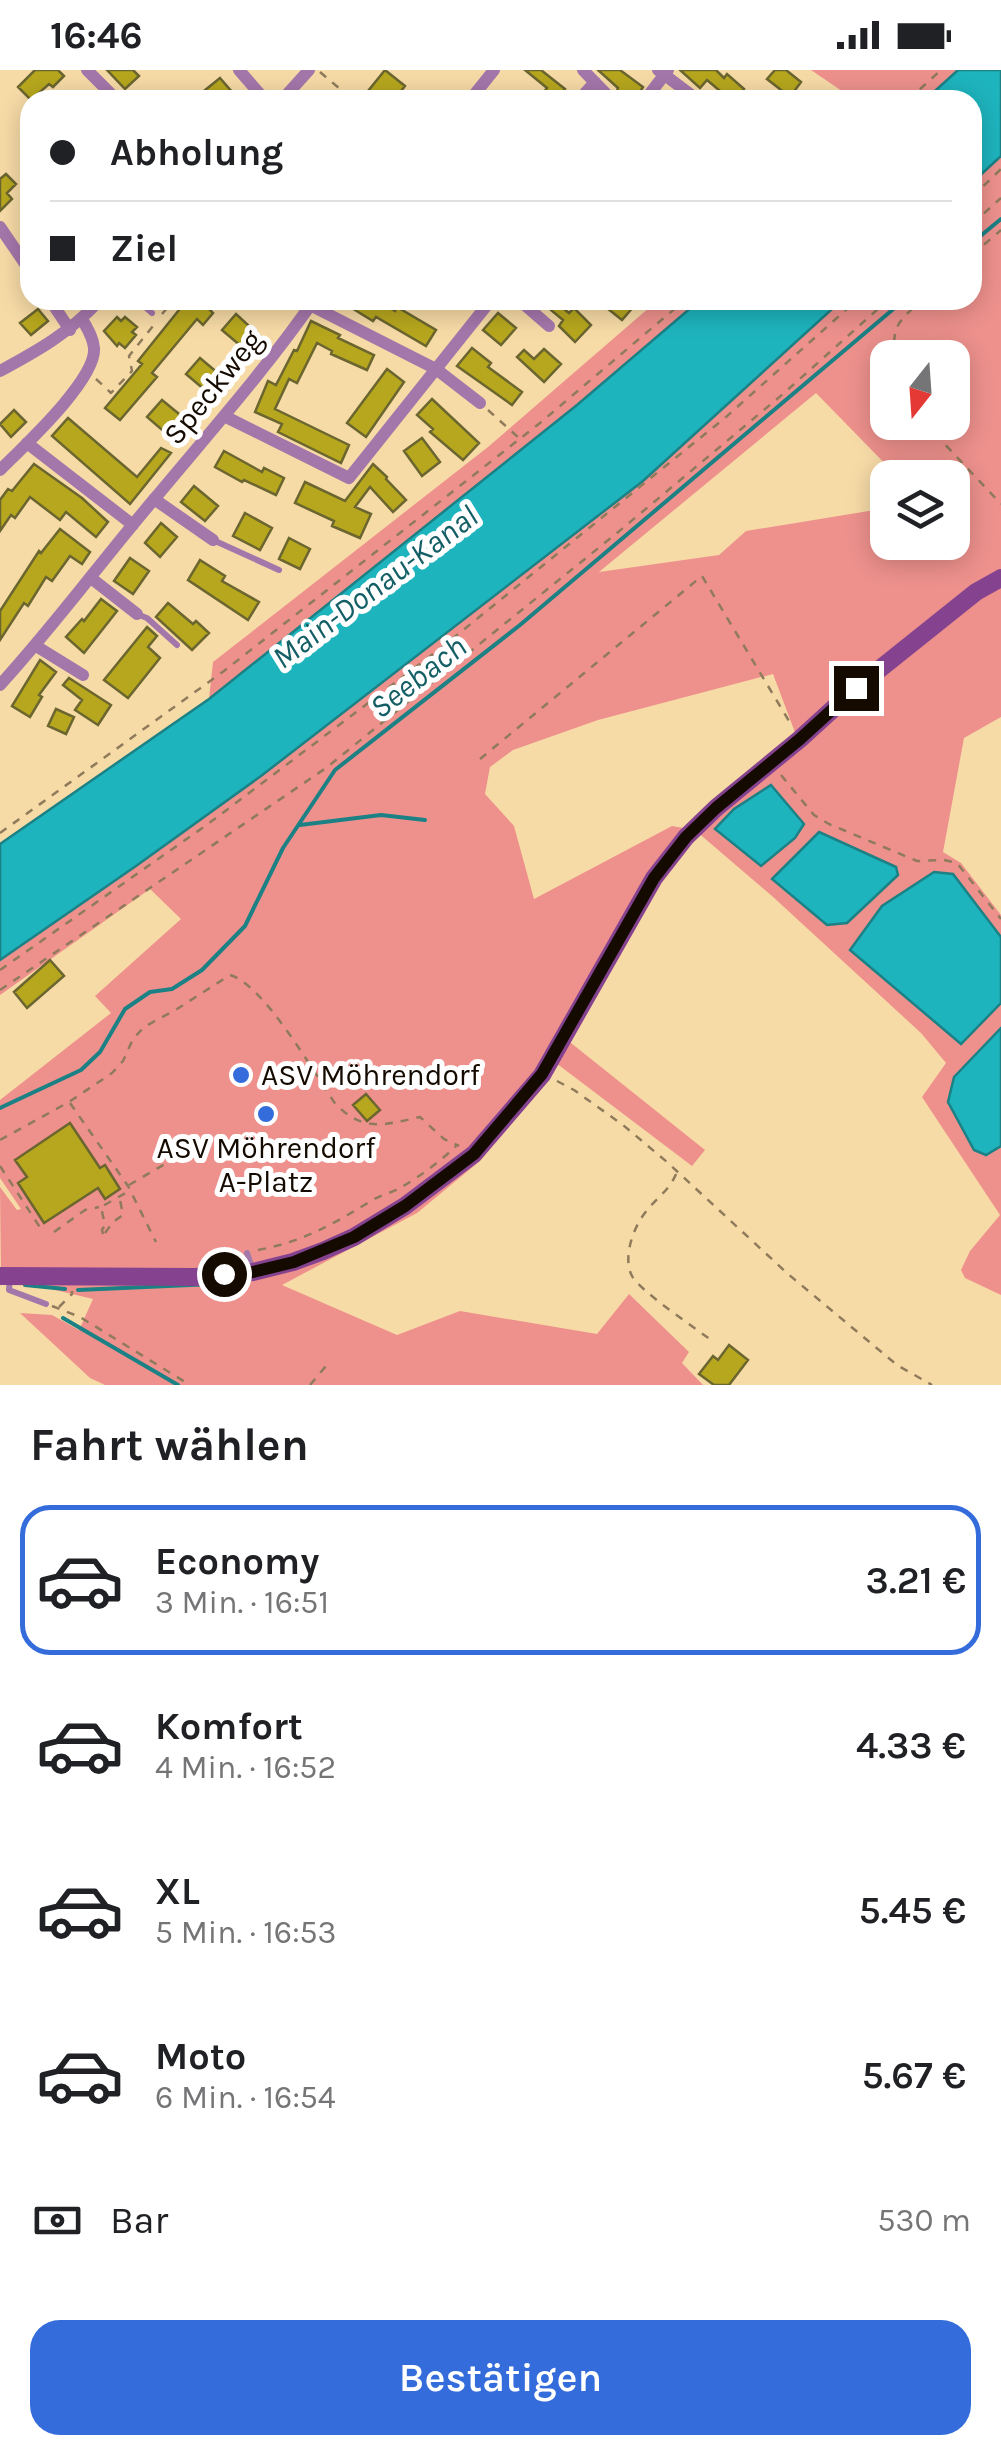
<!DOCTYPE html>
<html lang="de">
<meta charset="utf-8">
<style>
body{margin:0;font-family:Karla,sans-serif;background:#f2f2f2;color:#202124;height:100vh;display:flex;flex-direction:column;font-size:38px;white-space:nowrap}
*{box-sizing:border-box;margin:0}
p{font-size:32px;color:#757577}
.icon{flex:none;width:55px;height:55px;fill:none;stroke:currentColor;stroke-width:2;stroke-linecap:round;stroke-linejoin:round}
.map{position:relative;height:1315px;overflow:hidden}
.side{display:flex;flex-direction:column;background:#fff;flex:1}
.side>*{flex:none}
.top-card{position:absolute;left:20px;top:20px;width:962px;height:220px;border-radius:30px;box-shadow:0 5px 25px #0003;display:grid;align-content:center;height:220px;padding:0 30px;background:#fff}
.needle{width:65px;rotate:197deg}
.buttons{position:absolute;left:870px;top:270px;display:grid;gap:20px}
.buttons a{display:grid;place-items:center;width:100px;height:100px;border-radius:20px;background:#fff;box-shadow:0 5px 25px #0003;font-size:50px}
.end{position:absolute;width:45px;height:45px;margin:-22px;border:12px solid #140a00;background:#fff;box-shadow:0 0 0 5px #fff}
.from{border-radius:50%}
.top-card b{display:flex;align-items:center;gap:35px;height:95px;font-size:38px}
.top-card b+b{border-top:2px solid #e0e0e0}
.top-card i{width:25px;height:25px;background:#202124}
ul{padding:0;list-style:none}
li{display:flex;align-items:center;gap:30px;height:150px;margin:0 20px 15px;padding:0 10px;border:5px solid transparent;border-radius:30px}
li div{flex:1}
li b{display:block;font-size:38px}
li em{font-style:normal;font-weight:600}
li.selected{border-color:#356cdb}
li>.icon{width:90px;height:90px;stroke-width:1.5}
h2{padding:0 30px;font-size:45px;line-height:120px}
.pay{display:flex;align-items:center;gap:25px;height:110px;padding:0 30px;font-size:38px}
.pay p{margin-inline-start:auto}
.primary-button{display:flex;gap:20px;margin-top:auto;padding:20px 30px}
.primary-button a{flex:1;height:115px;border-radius:30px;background:#356cdb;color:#fff;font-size:40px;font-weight:600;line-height:115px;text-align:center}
.status{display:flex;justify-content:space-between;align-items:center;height:70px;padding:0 50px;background:#fff;direction:ltr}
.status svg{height:28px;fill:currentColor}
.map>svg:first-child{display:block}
.green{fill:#ee918d;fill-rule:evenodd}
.water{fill:#1eb4be;stroke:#1b8185;stroke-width:2.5}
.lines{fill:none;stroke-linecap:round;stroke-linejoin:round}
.stream{stroke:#1b8185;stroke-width:4}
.building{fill:#b7a71e;stroke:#6b652f;stroke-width:2.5}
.path{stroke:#8f7b5b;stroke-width:2.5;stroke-dasharray:8 8;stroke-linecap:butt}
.lane{stroke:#a477ab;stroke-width:6}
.street{stroke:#a477ab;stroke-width:12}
.secondary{stroke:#85428f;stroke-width:18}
.route{stroke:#140a00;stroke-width:12}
.poi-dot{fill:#356cdb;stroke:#fff;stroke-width:4}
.labels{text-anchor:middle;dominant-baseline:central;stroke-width:10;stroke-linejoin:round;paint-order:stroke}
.street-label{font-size:30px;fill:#140a00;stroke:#fff}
.poi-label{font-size:30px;fill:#140a00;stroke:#fff;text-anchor:start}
.water-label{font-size:32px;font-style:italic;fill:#145f65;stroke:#fff}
</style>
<div class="status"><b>16:46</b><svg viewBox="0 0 49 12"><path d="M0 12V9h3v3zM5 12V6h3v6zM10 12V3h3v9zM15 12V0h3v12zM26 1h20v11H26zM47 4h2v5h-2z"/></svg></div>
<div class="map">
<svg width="1001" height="1315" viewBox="0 0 1001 1315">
<rect width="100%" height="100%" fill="#f7dba7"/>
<!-- green -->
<path class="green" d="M811 0H958L925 30H855Z
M1001 86V647L964 668 943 782 961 793 1001 845V1225L965 1208 961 1200 970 1181 1000 1145 922 1027 946 993 921 963 772 826 696 761 648 826 566 969 705 1080 692 1096 556 993 541 1018 480 1091 417 1143 282 1215 397 1265 460 1241 597 1264 629 1224 689 1282 682 1293 703 1315H105L90 1308 20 1243 52 1245 79 1260 93 1229 1 1207 0 1117 17 1140 21 1139 0 1108V1030L111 943 95 926 181 849 150 819 0 925V890L136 796 261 706 643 411 842 230H972L973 112ZM888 288H952V352H888ZM816 323 898 407 952 408V472H888L887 438 746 461 719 485 599 502ZM773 604 799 673 696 760 672 756 534 829 514 756 485 724 490 697 513 680 598 650Z
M658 230H700L577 335 209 629 213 592 488 377Z"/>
<!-- water -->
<path class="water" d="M958 0H1001V86L973 112 972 30H925Z
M700 230H842L643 411 261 706 136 796 0 890V774L209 629 577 335Z
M771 715 804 754 795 768 761 796 715 759 734 739Z
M819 762 896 797 898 805 847 853 827 855 772 809Z
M934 802 953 804 1001 867V933L961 974 850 880 882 836Z
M1001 958V1076L986 1085 974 1080 948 1032 954 1007Z"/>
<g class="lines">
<!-- stream -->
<path class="stream" d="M972 173 1001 149
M300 755 381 745 425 750
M0 1038 81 1000 100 982 125 939 150 922 172 919 202 900 245 856 283 778 335 700 520 555 904 230
M25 1215 65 1219
M78 1220 213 1214
M63 1248 178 1315"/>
</g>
<!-- building -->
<path class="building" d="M35 0H58L64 6 53 17 49 14 31 30 18 17Z
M107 0H133L139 6 125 19Z
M385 0 405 16 394 30H380L368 21Z
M525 0H541L565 19 556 30H538L547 18Z
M598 0H620L643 17 635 30H630L617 21 618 18Z
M680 0H716L724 8 727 4 744 19 740 24 747 30H721L726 26 707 10 700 18Z
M775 0H786L801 12 790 27 767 9Z
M220 8 232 22 223 30H212L204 21Z
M6 104 16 114 7 123 12 129 0 141V109Z
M187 230H217L209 239 213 243 203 255 197 249 152 303 157 307 120 350 105 338 142 294 138 291Z
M355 230H377L395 241 397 237 436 260 426 276 376 247 373 251 350 237Z
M539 230H553L569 243 574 238 591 255 575 272 559 256 563 250Z
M614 230H629L635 235 622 250 607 238Z
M38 239 48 251 31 265 20 253Z
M498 243 516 258 501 275 483 260Z
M236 244 261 267 248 282 222 260Z
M117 247 121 251 125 247 137 257 132 262 136 265 125 278 119 273 117 276 104 261Z
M311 251 340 265 338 268 374 285 367 300 331 284 332 281 317 273 297 313 289 309 275 339 349 375 341 393 278 362 282 354 255 342 268 311 276 315 294 280 297 281Z
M472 278 491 293 488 297 522 322 512 335 457 296Z
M544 279 561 294 544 312 517 287 524 280 534 289Z
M200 288 226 310 212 326 186 304Z
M387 299 404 312 366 367 347 353Z
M432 329 479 373 463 390 430 362 433 359 417 345Z
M162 330 190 353 175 371 147 347Z
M14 340 26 352 11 367 0 354Z
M68 348 137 407 161 378 171 383 130 434 52 366Z
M422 368 440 392 422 406 404 381Z
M224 381 262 402 264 398 284 408 276 425 244 410 242 412 215 397Z
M34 394 82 428 108 452 96 467 66 442 60 450 30 427 15 448 11 445 0 461V430L8 419 12 421Z
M373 394 387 407 386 409 406 430 393 442 370 417 355 437 371 444 360 468 332 456 334 451 295 433 305 412 345 431Z
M194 416 218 436 205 451 181 432Z
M245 443 272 458 260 480 233 466Z
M161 453 177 467 160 487 145 473Z
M60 459 90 482 82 494 70 486 52 511 46 507 28 536 24 533 0 570V541L39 481 41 483Z
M289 468 310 479 300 499 279 489Z
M130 488 149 501 133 524 114 511Z
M200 490 225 506 222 511 259 532 248 550 188 510Z
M101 529 117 541 84 583 66 567 82 549 84 551Z
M168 533 193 554 196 551 209 563 192 580 156 547Z
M147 557 157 566 148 577 160 588 128 628 104 610Z
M40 590 56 602 39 625 42 627 30 647 12 636Z
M69 608 111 635 98 655 75 640 82 630 63 615Z
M56 639 74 647 66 664 48 656Z
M50 890 64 906 27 938 14 922Z
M366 1024 380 1040 367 1051 353 1035Z
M70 1053 100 1098 105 1095 120 1119 105 1129 98 1118 44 1153 18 1113 27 1107 15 1090Z
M729 1275 748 1290 729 1315H714L699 1304 713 1286 718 1290Z"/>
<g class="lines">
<!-- path -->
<path class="path" d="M320 2 353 30
M908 30 941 0
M972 127 1001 99
M972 154 1001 128
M972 185 1001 160
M162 244 174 230
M896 288C890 256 900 250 922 230
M96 309 111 323 132 301 129 286 157 251
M488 340 519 368
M924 352 1001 434
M480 689 702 506 792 656
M781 705 814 745 829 754 917 791 944 790 957 793 1001 849
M0 763 224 601 540 353 685 230
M0 900 208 754 441 578 726 347 857 230
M0 920 326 698 617 463 783 324 888 230
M557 1011 574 1020 623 1055 667 1092 788 1204 897 1295 932 1315
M70 1033 128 1116 156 1172
M0 1070 69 1032 112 1003 123 991 133 969 144 957 177 939 230 905C264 915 313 1001 334 1032 362 1063 384 1055 420 1047L444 1069 459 1076
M0 1096 43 1162
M676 1104C669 1122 652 1131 642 1147 632 1162 623 1189 632 1206 640 1221 695 1258 711 1270
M129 1115 189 1080
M54 1162 85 1140 99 1137
M105 1163 113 1152 123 1145 120 1130
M103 1164 102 1160 105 1155 101 1137 129 1121
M222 1178 240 1183
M258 1180C305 1171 331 1155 371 1131 380 1125 391 1123 400 1118 419 1107 441 1091 456 1076
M52 1236 80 1247 190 1315
M59 1237 72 1224V1221
M310 1315 326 1296"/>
<!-- lane -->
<path class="lane" d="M137 230 152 243
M213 470 279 500
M139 545 147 548 177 575
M247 1183 253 1201
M10 1208 9 1220 46 1234"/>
<!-- street -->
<path class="street" d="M87 0 117 30
M239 0 265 30
M583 0 612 30
M658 0 698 30
M282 30 309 0
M470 30 494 0
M579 30 595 12
M645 30 668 0
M0 157 30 201
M50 230 70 260
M300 230 436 299 480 333
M519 230 549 256
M0 301C39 280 69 263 100 230
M224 346 349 408 491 230
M27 373 133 455
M0 400C23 377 97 309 94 278 93 267 87 258 82 249
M154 429 213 470
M91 508 137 544
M36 576 83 605
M0 615C55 555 103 489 156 427 210 362 266 299 314 230"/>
<!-- secondary -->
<path class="secondary" d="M0 1206 195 1207 253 1202 293 1192 323 1181 354 1167 405 1136 474 1084 542 1005 654 808 686 767 716 738 800 669 856 618 976 522 1001 508"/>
</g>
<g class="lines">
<!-- route -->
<path class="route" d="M224 1204 253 1202 294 1192 354 1167 405 1136 474 1084 542 1004 654 808 686 767 716 738 800 669 856 618"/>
</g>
<!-- markers -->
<g class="poi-dot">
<circle cx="241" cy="1005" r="10"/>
<circle cx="266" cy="1044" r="10"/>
</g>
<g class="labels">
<!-- street labels -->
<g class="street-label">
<text transform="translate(213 317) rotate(-51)">Speckweg</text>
</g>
<!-- poi labels -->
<g class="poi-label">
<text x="261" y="1005">ASV Möhrendorf</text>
<text x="266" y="1078" text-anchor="middle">ASV Möhrendorf<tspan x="266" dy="34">A-Platz</tspan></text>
</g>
<!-- water labels -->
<g class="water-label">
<text transform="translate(375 517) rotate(-37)">Main-Donau-Kanal</text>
<text transform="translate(418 607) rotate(-38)">Seebach</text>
</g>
</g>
</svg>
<div class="buttons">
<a><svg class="needle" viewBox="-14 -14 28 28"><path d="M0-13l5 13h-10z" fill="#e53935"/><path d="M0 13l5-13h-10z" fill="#757577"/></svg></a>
<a><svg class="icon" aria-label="layers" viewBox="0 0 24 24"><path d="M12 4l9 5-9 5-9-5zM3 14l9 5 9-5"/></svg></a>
</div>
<i class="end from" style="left:224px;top:1204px"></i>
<i class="end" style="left:856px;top:618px"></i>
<div class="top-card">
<b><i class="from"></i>Abholung</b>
<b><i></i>Ziel</b>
</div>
</div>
<section class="side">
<h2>Fahrt wählen</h2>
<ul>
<li class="selected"><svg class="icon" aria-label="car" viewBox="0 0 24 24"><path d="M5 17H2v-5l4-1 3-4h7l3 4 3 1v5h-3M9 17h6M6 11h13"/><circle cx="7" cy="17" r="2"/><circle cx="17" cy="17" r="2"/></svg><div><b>Economy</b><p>3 Min. · 16:51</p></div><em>3.21 €</em></li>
<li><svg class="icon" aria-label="car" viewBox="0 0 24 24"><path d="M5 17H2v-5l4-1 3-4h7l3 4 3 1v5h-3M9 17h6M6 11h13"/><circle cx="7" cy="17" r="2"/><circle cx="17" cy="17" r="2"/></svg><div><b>Komfort</b><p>4 Min. · 16:52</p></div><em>4.33 €</em></li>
<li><svg class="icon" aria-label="car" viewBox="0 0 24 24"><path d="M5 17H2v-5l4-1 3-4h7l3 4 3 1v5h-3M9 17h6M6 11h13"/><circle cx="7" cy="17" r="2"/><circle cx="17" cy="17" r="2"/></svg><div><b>XL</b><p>5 Min. · 16:53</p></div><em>5.45 €</em></li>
<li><svg class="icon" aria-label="car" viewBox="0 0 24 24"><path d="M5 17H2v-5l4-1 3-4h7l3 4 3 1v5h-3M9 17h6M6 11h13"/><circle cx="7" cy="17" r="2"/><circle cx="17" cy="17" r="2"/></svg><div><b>Moto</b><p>6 Min. · 16:54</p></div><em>5.67 €</em></li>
</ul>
<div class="pay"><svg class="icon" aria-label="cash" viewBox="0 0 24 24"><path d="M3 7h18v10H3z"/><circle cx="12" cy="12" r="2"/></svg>Bar<p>530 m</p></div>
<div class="primary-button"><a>Bestätigen</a></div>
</section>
